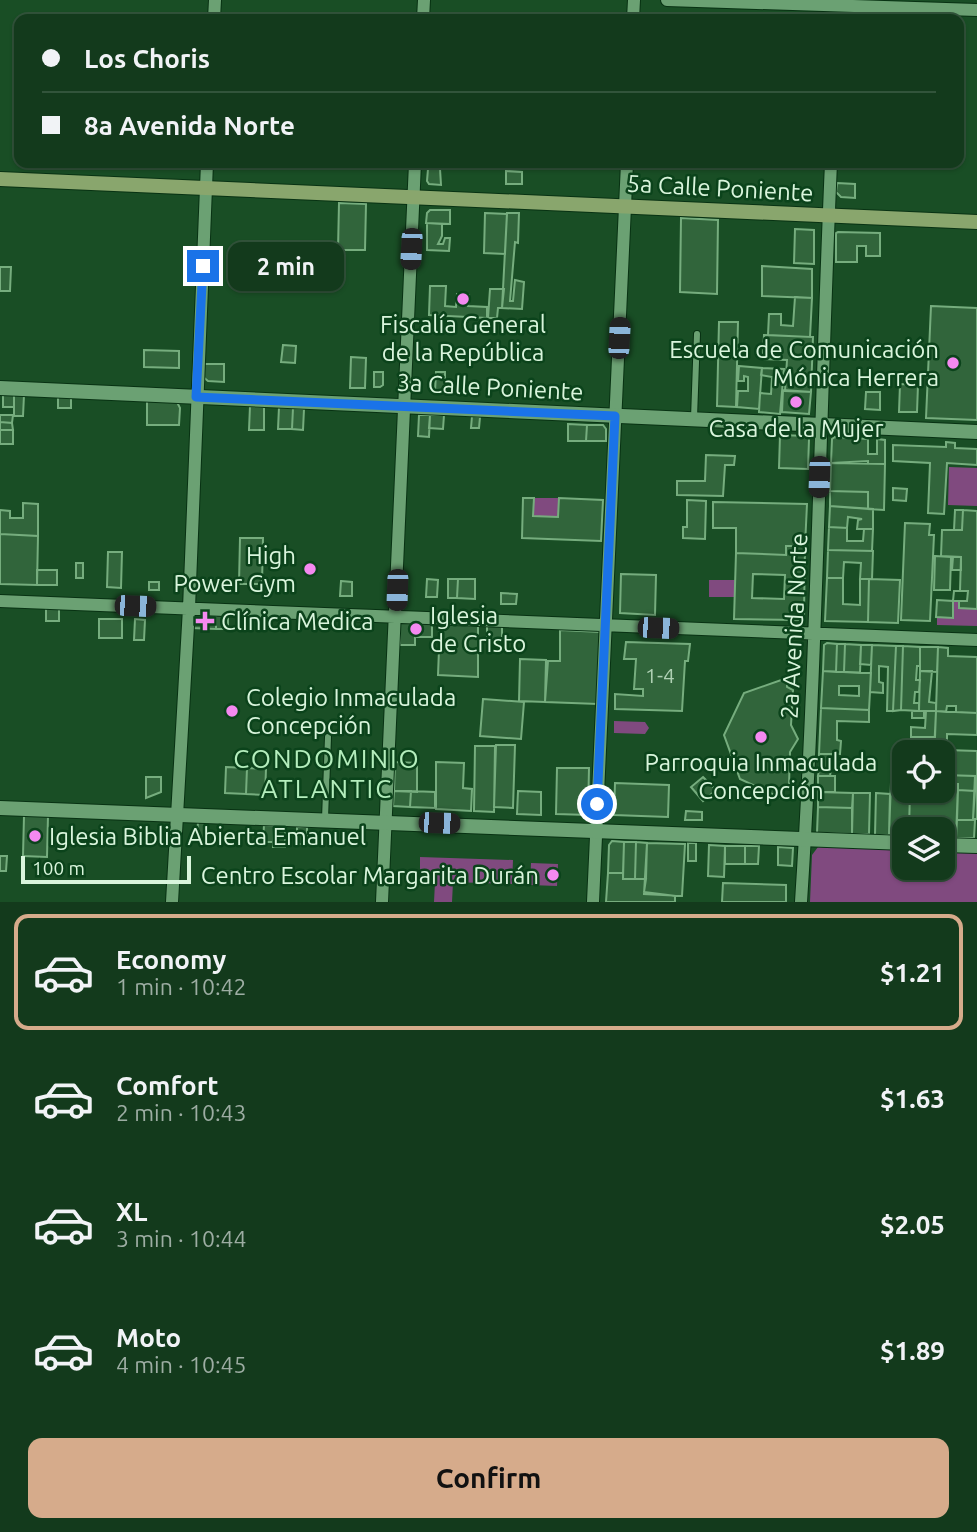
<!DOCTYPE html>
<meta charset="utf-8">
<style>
body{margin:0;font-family:Ubuntu,sans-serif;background:#204529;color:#f1f3f6;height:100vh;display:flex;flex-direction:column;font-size:26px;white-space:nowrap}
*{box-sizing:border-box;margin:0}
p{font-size:23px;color:#9dada3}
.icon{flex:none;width:38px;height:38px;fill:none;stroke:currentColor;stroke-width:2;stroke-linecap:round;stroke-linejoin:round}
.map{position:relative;height:902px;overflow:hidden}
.details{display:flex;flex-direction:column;background:#133a1c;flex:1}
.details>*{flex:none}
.top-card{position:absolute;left:14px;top:14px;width:950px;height:154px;border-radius:14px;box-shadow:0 2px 5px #0004,0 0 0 2px #32543b;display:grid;align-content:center;height:154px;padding:0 28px;background:#133a1c}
.tools{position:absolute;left:892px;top:740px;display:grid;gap:14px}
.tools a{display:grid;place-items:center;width:63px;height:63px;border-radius:14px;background:#133a1c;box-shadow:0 2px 5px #0004,0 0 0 2px #32543b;font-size:35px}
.scale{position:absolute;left:21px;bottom:18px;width:170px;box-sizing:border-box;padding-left:7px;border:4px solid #d9f5dc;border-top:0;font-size:19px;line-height:24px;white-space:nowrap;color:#d9f5dc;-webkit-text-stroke:5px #0b431b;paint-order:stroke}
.end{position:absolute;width:32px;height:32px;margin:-16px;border:9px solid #1a73e8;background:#fff;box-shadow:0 0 0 4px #fff}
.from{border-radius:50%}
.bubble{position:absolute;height:49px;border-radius:14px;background:#133a1c;box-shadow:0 2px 5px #0004,0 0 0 2px #32543b;font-size:23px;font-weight:700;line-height:49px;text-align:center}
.car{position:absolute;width:21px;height:42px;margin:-21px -10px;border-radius:9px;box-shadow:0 0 5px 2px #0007;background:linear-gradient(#222 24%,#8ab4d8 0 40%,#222 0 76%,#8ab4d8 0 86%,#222 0)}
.top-card b{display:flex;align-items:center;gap:24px;height:66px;font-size:26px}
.top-card b+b{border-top:2px solid #32543b}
.top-card i{width:18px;height:18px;background:#f1f3f6}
ul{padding:12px 0 0;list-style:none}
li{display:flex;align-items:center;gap:21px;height:116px;margin:0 14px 10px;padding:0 14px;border:4px solid transparent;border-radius:14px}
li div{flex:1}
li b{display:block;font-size:26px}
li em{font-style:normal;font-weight:700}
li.on{border-color:#d6ab8b}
li>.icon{width:63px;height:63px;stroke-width:1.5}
.primary-button{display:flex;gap:14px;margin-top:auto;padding:14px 28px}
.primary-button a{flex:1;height:80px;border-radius:14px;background:#d6ab8b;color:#111;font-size:28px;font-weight:700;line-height:80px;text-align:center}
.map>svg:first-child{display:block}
.green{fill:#804a7f}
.building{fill:#31653b;stroke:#76ad7e;stroke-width:2;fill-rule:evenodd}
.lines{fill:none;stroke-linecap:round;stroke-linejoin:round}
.service-casing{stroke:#083213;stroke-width:8}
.minor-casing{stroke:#083213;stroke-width:14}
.tertiary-casing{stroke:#083213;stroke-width:16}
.secondary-casing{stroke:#083213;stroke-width:16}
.service{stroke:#6ba173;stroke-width:6}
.minor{stroke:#6ba173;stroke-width:12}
.tertiary{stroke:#6ba173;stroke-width:14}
.secondary{stroke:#89a66d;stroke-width:14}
.route{stroke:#1a73e8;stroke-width:9}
.poi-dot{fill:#f489f0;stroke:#0b431b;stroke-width:2.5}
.labels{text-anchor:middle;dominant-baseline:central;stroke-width:5;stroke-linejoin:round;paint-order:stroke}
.number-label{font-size:21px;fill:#afd1b4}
.street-label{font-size:24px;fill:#d9f5dc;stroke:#0b431b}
.poi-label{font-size:24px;fill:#d9f5dc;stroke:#0b431b;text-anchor:start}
.neighbourhood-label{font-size:26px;letter-spacing:2px;fill:#b5eebd;stroke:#0b431b}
</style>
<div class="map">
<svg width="977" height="902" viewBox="0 0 977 902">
<rect width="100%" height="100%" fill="#194e25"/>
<!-- green -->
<path class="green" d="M949 467 977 468V506L948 505Z
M534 498H559L558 517 533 516Z
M709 580H735L734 597H709Z
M953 601H959L977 609V626L937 625V617H953Z
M614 721 645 722 649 728 645 734 614 733Z
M818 847 905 850V868H943V851L977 852V902H810L812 855Z
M420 857 513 860 512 884 453 882 452 902H434L435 882 420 881Z
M531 863 558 864 557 886 530 885Z"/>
<!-- building -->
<path class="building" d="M428 169H440L441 185 429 184 427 181Z
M506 171 522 172V184H506Z
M837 183 855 184V198L841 197 836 192Z
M339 203 366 204 365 250H338Z
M430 210H450V224L426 223 427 213Z
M485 213 507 214 505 254 484 253Z
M507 213H519L518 243 515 242 510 301H513L515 280 524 282 522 309 502 308Z
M681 218 718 220 717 294 680 292Z
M427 223 442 224V236L438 244H443L445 238H450L449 251 427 250Z
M795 229 814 230V264L794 263Z
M838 232 880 233V256H866V246H857V262H836V233Z
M762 266 812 269V298L762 296Z
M0 267H11L10 291H0Z
M430 286H446L445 306 456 307 457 294 469 295 468 306 487 307V318L429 315Z
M490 289H504L502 308H498L497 318H488Z
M795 297 812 298 810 337 768 335 769 314H781V325L793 326Z
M931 306 977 308V420L926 418Z
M719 322H738L736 407 717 406Z
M764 335 813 337 811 392 785 391 787 360 763 359Z
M283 345 296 346 295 363 281 362Z
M144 350 179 351V368L144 367Z
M351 357 366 358 365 388H350Z
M203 364H224V382L208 381 202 376Z
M739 366 762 368 759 409 737 407 738 391H748V377L744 376V381H738Z
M762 368 784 369 780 414 759 412 760 393 771 394 772 377 761 375Z
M374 372H383V385L380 387H374Z
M436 372H445V392H435Z
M900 384 918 385 917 412H899Z
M783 390 811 392 809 414 782 412Z
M866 392H880V410L865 409Z
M3 395H14V407H3Z
M14 395H24L23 416H14Z
M58 397H71V408H58Z
M147 400 177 402 180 408 179 425H147Z
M250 406 264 407V430H249Z
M279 407 293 408 292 429H278Z
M293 408 304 409 303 430 292 429Z
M0 415H13L12 423 0 422Z
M419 415H430L429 437 418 436Z
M430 415H444L443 429 429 428Z
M472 416 480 417 479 428H471Z
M0 422 12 423 13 430H0Z
M568 424 587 425 586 441H568Z
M587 425H603L606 429V441H586Z
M0 430H13V444H0Z
M780 435 807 436 809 439 808 469 779 468Z
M835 437 868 439V454H877V439L885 440V464H868V461L831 463 832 439Z
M946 442 955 443V448L977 449V465L947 463 944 514 928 513 930 463 893 461V445L946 447Z
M706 455 735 456 734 465H725L723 496 677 495V481H705Z
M831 463 885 464 884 510 868 509V492L830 491Z
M893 488 907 489 906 501 893 500Z
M830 491 868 492V509L830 506Z
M523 498H534L533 516 558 517 559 498 603 500 601 541 522 538Z
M687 500 706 501 705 539 683 538V527H687Z
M713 502 807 504 805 546H786V555L736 553V528H713Z
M23 503 38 504V536L0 534V510L10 511V518H23Z
M830 506 873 509V529H857L858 520 862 519 848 517 847 528 829 527Z
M955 510H963L962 530H954Z
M963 510 977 511V609L959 608V601H953L954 591H960L961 557 941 556 942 530H962Z
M905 523 930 524 929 535H934L930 621 901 620Z
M829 527 847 528V541H863L864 529H873L872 551 828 550Z
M0 534 38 536 37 585 0 584Z
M240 538H263L262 584H239Z
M786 546H805L804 615 799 620 734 619 736 553 786 555ZM753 574 785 575 784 599 752 598Z
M828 550 873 551 872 579H860L861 563 844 562 843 578H827Z
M108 552H122L121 588 107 587Z
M935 556 951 557 950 590H934Z
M953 557H961V570H952Z
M76 563H83V578H76Z
M37 570H57V585H37Z
M621 574 656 575 655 615 620 613Z
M827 578H843V604L860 605V579H869L868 622 825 621Z
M427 579 438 580 437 597H426Z
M448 579H458L457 598H448Z
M458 579H475V599L457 598Z
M869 579 900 580 898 623 868 622Z
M341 581 352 582V596H340Z
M149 582H159V590H149Z
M954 591H968L967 601H953Z
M501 593 517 594 516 604H501Z
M937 600 953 601V618L936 617Z
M46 608 59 609V621H46Z
M193 614H216V629L192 628Z
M216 614H228V629H216Z
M99 619H122V638H99Z
M135 619 145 620 144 640H134Z
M400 622H432V637H415V645H400Z
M440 624 478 626V677L438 675Z
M487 625 502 626V639H487Z
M560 630 601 632 598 704 545 702 548 661H560Z
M626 642 690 644 688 661H685L682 711 615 709V694L643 696V689H634L636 659H624Z
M827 643 837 644 836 672 823 671 824 645Z
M837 644H845L844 672H836Z
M845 644 861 645 860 673 844 672Z
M861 645H872L871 665 860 664Z
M872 645 896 646 893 711H887L888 667 879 666V682L883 683V693L870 692Z
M896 646H903L901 710 893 711Z
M903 646 920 647V666H917L916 680H920L919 692H915L914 703H919V711L901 710Z
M920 647H938L937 672 920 671Z
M938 647 948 648V656L977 657V713L956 712V706H947L946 712 936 711Z
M520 659 546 660 545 702 519 701Z
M823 671 871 673 869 710 821 708ZM839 686H859V696L839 695Z
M920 671H932L929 702 936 703V711H919Z
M787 678V687L793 690 791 725 798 739 790 752 789 785 782 787 781 798 740 779 724 735 744 693Z
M483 699 524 702 521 739 480 736Z
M821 708 869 710V722L837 721V740L841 741 840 754H819Z
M912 711H924V718H912Z
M926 711H936L935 737H911V727L925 728Z
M936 711 977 713V735L947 734V750L977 751V776L943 775V752H934Z
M496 745H515L513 808 494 807Z
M475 746H495L494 812 474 811Z
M819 754H833V769H819Z
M892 756H905V791H910L909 830H905V836L889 835Z
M395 762 417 763V792L394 791Z
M436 762 464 763 463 788 472 789 471 811 436 809Z
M226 767 247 768 246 794 225 793Z
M247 768 266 769 265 795 246 794Z
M557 768H589L588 815 556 814Z
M819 769H831L830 776H818Z
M943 775 975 776V791L958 790V784H943Z
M818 776H835V792H818Z
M975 776H977V819H973Z
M146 777H161V792L146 798Z
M703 777 716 790 703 801 691 787Z
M615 783 669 785 668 817 614 815Z
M943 784H958L956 838 943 837V830H909L910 791H943Z
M958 790 975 791 973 819 975 820H957Z
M394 791H411L410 807 393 806Z
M411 791 435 792V808L410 807Z
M518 791 541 792V815L517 814Z
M818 792 853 793 852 808 818 807Z
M853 793H870L869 834H852Z
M876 793 890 794 889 835H875Z
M818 807 852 808V834L817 833Z
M686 811 702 812V820H685Z
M24 816H48L47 857 23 856Z
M957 820H975L974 838H956Z
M198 821H206L205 840H197Z
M264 825 274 826 273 842H263Z
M274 826H285V847H273Z
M297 827H307V844H297Z
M612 841 624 842 623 873H608L609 845Z
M624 842H636L635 879H623Z
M636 842 647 843 646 879H635Z
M647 843 685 844 682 896 644 894Z
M688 843H696V861H688Z
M709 845 725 846 724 877 708 876Z
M725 846H745V864H725Z
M745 846H759L758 864H745Z
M778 847 793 848 792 866 778 865Z
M0 856H7L6 871H0Z
M608 873H623V879H646L644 892 675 896V902H606Z
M723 883 786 885V902H722Z"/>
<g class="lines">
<!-- service casing -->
<g class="service-casing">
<path id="service" d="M694 418 697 334
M325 819 328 737"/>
</g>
<!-- minor casing -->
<g class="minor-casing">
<path id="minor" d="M667 0 977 10
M214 19 215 0
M423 19 424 0
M633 19 634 0
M0 601 977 640
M172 902 189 608 207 163
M382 902 415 163
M593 902 627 163
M801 902C817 656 820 409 831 163"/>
</g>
<!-- tertiary casing -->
<g class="tertiary-casing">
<path id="tertiary" d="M0 388 977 432
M0 808 905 843
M943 845 977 846"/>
</g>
<!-- secondary casing -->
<g class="secondary-casing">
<path id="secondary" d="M0 179 977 222"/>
</g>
<!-- service -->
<use href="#service" class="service"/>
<!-- minor -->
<use href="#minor" class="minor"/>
<!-- tertiary -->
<use href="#tertiary" class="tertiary"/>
<!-- secondary -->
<use href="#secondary" class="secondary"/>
</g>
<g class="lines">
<!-- route -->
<path class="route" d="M203 266 196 397 615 416 597 804"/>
</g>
<!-- markers -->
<g class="poi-dot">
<circle cx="463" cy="299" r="7"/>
<circle cx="953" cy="363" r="7"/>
<circle cx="796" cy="402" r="7"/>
<circle cx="310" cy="569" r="7"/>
<path d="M201.5 610.5h7v7h7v7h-7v7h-7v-7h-7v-7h7z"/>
<circle cx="416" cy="629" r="7"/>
<circle cx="232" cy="711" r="7"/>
<circle cx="761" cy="737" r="7"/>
<circle cx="35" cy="836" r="7"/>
<circle cx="553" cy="875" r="7"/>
</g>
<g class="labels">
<!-- number labels -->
<g class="number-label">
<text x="660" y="675">1-4</text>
</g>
<!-- street labels -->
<g class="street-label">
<text transform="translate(720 188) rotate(3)">5a Calle Poniente</text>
<text transform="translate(490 387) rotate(3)">3a Calle Poniente</text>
<text transform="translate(794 626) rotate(-87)">2a Avenida Norte</text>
</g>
<!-- poi labels -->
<g class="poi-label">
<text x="463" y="324" text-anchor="middle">Fiscalía General<tspan x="463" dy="28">de la República</tspan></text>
<text x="939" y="349" text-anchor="end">Escuela de Comunicación<tspan x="939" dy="28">Mónica Herrera</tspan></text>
<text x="796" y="428" text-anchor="middle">Casa de la Mujer</text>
<text x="296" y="555" text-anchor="end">High<tspan x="296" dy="28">Power Gym</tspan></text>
<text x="430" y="615">Iglesia<tspan x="430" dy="28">de Cristo</tspan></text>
<text x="221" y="621">Clínica Medica</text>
<text x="246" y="697">Colegio Inmaculada<tspan x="246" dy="28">Concepción</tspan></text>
<text x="761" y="762" text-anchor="middle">Parroquia Inmaculada<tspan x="761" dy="28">Concepción</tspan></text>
<text x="49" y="836">Iglesia Biblia Abierta Emanuel</text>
<text x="539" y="875" text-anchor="end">Centro Escolar Margarita Durán</text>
</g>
<!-- neighbourhood labels -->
<g class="neighbourhood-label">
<text x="327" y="758">CONDOMINIO<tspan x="327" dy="30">ATLANTIC</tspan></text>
</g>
</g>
</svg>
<div class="tools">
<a><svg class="icon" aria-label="locate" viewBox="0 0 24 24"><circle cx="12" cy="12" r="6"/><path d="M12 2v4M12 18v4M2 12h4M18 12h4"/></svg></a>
<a><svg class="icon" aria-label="layers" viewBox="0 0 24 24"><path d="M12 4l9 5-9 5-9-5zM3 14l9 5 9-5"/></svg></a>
</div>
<div class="scale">100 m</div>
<i class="end from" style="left:597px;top:804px"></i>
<i class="end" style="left:203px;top:266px"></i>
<div class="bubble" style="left:228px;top:242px;width:116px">2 min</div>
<i class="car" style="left:411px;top:249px;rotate:183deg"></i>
<i class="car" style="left:619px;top:338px;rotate:3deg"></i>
<i class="car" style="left:819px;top:477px;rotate:182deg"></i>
<i class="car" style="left:397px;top:590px;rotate:182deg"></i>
<i class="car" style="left:135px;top:606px;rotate:92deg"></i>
<i class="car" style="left:658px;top:628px;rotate:92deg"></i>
<i class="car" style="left:439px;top:823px;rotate:92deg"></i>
<div class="top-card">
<b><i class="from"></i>Los Choris</b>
<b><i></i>8a Avenida Norte</b>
</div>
</div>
<section class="details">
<ul>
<li class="on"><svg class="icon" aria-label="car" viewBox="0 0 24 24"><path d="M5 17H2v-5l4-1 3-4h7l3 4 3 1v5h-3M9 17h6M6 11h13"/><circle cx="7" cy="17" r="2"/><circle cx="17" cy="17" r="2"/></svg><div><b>Economy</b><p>1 min · 10:42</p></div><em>$1.21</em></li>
<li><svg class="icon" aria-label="car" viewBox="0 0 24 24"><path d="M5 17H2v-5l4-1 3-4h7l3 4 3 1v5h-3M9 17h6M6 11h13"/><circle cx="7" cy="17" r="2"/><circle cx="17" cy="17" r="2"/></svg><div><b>Comfort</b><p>2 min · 10:43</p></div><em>$1.63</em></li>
<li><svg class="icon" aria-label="car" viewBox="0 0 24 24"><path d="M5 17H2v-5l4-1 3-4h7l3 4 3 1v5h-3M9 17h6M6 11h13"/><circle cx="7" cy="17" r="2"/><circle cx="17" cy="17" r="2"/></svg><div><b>XL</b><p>3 min · 10:44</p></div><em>$2.05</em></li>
<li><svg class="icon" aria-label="car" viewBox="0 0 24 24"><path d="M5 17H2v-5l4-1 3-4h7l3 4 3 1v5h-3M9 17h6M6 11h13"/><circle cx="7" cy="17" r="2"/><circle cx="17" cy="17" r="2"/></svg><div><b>Moto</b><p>4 min · 10:45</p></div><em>$1.89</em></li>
</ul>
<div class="primary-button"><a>Confirm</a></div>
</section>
